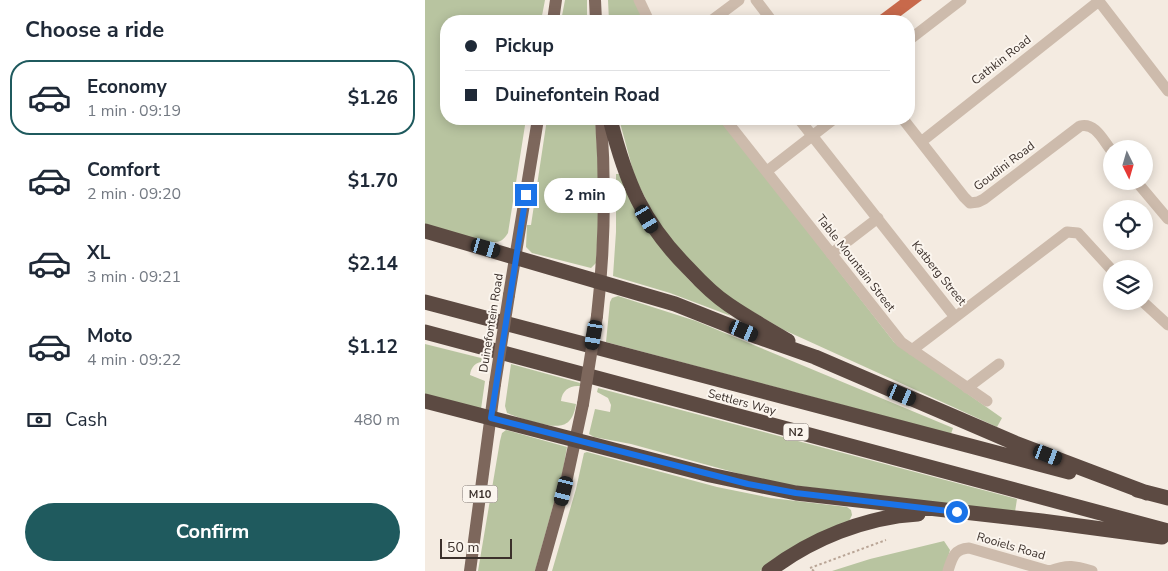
<!DOCTYPE html>
<meta charset="utf-8">
<style>
body{margin:0;font-family:"Nunito Sans",sans-serif;background:#f2f2f3;color:#1f2937;height:100vh;display:flex;flex-direction:column;font-size:19px;white-space:nowrap}
*{box-sizing:border-box;margin:0}
p{font-size:16px;color:#747a83}
.icon{flex:none;width:28px;height:28px;fill:none;stroke:currentColor;stroke-width:2;stroke-linecap:round;stroke-linejoin:round}
.map{position:relative;flex:1;overflow:hidden}
.drawer{display:flex;flex-direction:column;background:#fff;width:425px}
.drawer>*{flex:none}
.guide{position:absolute;left:15px;top:15px;width:475px;height:110px;border-radius:20px;box-shadow:0 2px 12px #0003;display:grid;align-content:center;height:110px;padding:0 25px;background:#fff}
.needle{width:32px;rotate:175deg}
.fabs{position:absolute;left:678px;top:140px;display:grid;gap:10px}
.fabs a{display:grid;place-items:center;width:50px;height:50px;border-radius:50%;background:#fff;box-shadow:0 2px 12px #0003;font-size:25px}
.scale{position:absolute;left:15px;bottom:12px;width:72px;box-sizing:border-box;padding-left:5px;border:2px solid #3b302b;border-top:0;font-size:14px;line-height:18px;white-space:nowrap;color:#3b302b;-webkit-text-stroke:4px #fbf5ee;paint-order:stroke}
.end{position:absolute;width:22px;height:22px;margin:-11px;border:6px solid #1a73e8;background:#fff;box-shadow:0 0 0 2px #fff}
.from{border-radius:50%}
.bubble{position:absolute;height:35px;border-radius:18px;background:#fff;box-shadow:0 2px 12px #0003;font-size:16px;font-weight:700;line-height:35px;text-align:center}
.car{position:absolute;width:15px;height:30px;margin:-15px -8px;border-radius:6px;box-shadow:0 0 4px 1px #0007;background:linear-gradient(#222 24%,#8ab4d8 0 40%,#222 0 76%,#8ab4d8 0 86%,#222 0)}
.guide b{display:flex;align-items:center;gap:18px;height:48px;font-size:19px}
.guide b+b{border-top:1px solid #e0e1e3}
.guide i{width:12px;height:12px;background:#1f2937}
ul{padding:0;list-style:none}
li{display:flex;align-items:center;gap:15px;height:75px;margin:0 10px 8px;padding:0 15px;border:2px solid transparent;border-radius:20px}
li div{flex:1}
li b{display:block;font-size:19px}
li em{font-style:normal;font-weight:700}
li.selected{border-color:#1f5a5e}
li>.icon{width:45px;height:45px;stroke-width:1.5}
h2{padding:0 25px;font-size:22px;line-height:60px}
.pay{display:flex;align-items:center;gap:12px;height:55px;padding:0 25px;font-size:19px}
.pay p{margin-inline-start:auto}
.cta{display:flex;gap:10px;margin-top:auto;padding:10px 25px}
.cta a{flex:1;height:58px;border-radius:30px;background:#1f5a5e;color:#fff;font-size:20px;font-weight:700;line-height:58px;text-align:center}
main{display:flex;flex:1;min-height:0}
.map>svg:first-child{display:block}
.green{fill:#b8c4a0}
.building{fill:#c8694b}
.lines{fill:none;stroke-linecap:round;stroke-linejoin:round}
.path{stroke:#b9a596;stroke-width:2;stroke-dasharray:2.5 2.5;stroke-linecap:butt}
.street{stroke:#cdbbac;stroke-width:11}
.primary{stroke:#7d675c;stroke-width:12}
.highway{stroke:#5c4a42;stroke-width:15}
.primary-bridge{stroke:#7d675c;stroke-width:12}
.route{stroke:#1a73e8;stroke-width:6}
.labels{text-anchor:middle;dominant-baseline:central;stroke-width:4;stroke-linejoin:round;paint-order:stroke}
.shield{fill:#fbf5ee;stroke:#756b66;stroke-width:1}
.shield-label{font-size:11px;font-weight:bold;fill:#3b302b}
.street-label{font-size:12px;fill:#3b302b;stroke:#fbf5ee}
</style>
<main>
<section class="drawer">
<h2>Choose a ride</h2>
<ul>
<li class="selected"><svg class="icon" aria-label="car" viewBox="0 0 24 24"><path d="M5 17H2v-5l4-1 3-4h7l3 4 3 1v5h-3M9 17h6M6 11h13"/><circle cx="7" cy="17" r="2"/><circle cx="17" cy="17" r="2"/></svg><div><b>Economy</b><p>1 min · 09:19</p></div><em>$1.26</em></li>
<li><svg class="icon" aria-label="car" viewBox="0 0 24 24"><path d="M5 17H2v-5l4-1 3-4h7l3 4 3 1v5h-3M9 17h6M6 11h13"/><circle cx="7" cy="17" r="2"/><circle cx="17" cy="17" r="2"/></svg><div><b>Comfort</b><p>2 min · 09:20</p></div><em>$1.70</em></li>
<li><svg class="icon" aria-label="car" viewBox="0 0 24 24"><path d="M5 17H2v-5l4-1 3-4h7l3 4 3 1v5h-3M9 17h6M6 11h13"/><circle cx="7" cy="17" r="2"/><circle cx="17" cy="17" r="2"/></svg><div><b>XL</b><p>3 min · 09:21</p></div><em>$2.14</em></li>
<li><svg class="icon" aria-label="car" viewBox="0 0 24 24"><path d="M5 17H2v-5l4-1 3-4h7l3 4 3 1v5h-3M9 17h6M6 11h13"/><circle cx="7" cy="17" r="2"/><circle cx="17" cy="17" r="2"/></svg><div><b>Moto</b><p>4 min · 09:22</p></div><em>$1.12</em></li>
</ul>
<div class="pay"><svg class="icon" aria-label="cash" viewBox="0 0 24 24"><path d="M3 7h18v10H3z"/><circle cx="12" cy="12" r="2"/></svg>Cash<p>480 m</p></div>
<div class="cta"><a>Confirm</a></div>
</section>
<div class="map">
<svg width="743" height="571" viewBox="0 0 743 571">
<rect width="100%" height="100%" fill="#f4ebe1"/>
<!-- green -->
<path class="green" d="M0 0H120L116 21H21V119H101L83 233C80 238 76 242 71 242 50 243 21 231 0 226Z
M140 0H162V21H136Z
M183 0H210L220 21H184Z
M122 119H170L175 190 171 263 166 268 107 253 101 247 102 225H106Z
M194 119H295L469 342 577 418 572 427 359 330 304 298 267 266 232 221 210 178Z
M191 174H194L243 257 267 283 306 316 245 293 188 276 191 232Z
M193 296 271 321 528 428 526 434 181 342 185 302 187 298Z
M0 344 64 360 63 362C54 360 46 365 45 375L60 381 56 409 0 395Z
M86 364 155 383V386C145 385 137 390 136 401L151 404C147 429 134 428 113 423 102 420 92 417 82 413L80 406Z
M173 388 592 499 590 512 348 483 206 444 169 437 164 434 170 409 185 412 186 405 183 398 172 392Z
M81 430 142 447 138 470 110 571H53L75 441 77 433Z
M162 452 292 487 346 498 422 507 426 510 427 515 424 521 350 558 335 571H127L151 489 159 453Z
M519 541 525 550 519 571H407L445 559Z"/>
<!-- building -->
<path class="building" d="M475 0H497L469 21H447Z"/>
<g class="lines">
<!-- path -->
<path class="path" d="M389 571 385 568 461 540"/>
<!-- street -->
<path class="street" d="M214 0 224 21
M331 0 347 21
M673 0 743 91
M286 21 314 0
M484 40 536 0
M300 119 476 342 562 401
M374 119 530 317
M478 119 539 197 545 203 553 202 559 199 655 126C670 122 678 140 686 150
M496 142 674 1
M342 171 409 119
M711 181 743 219
M406 254 453 218
M717 301 743 325
M487 350 642 232 653 233 686 269
M542 388 574 364
M523 571C527 558 529 549 544 548L624 571
M625 571C643 564 650 566 667 571"/>
<!-- primary -->
<path class="primary" d="M170 0 171 21
M128 21 131 0
M84 295 113 119
M172 316C180 247 181 187 176 119
M45 571 70 384
M116 571 142 478 158 404"/>
<!-- highway -->
<path class="highway" d="M185 119C201 182 217 222 264 269 276 282 289 295 304 305 323 318 343 329 363 341
M0 231 250 304 333 337 390 357 590 443 722 493
M0 302 644 472
M0 332 743 531
M0 401 285 475 371 493 617 521 737 537
M712 490 743 498
M344 571C386 539 440 517 493 514"/>
<!-- primary-bridge -->
<path class="primary-bridge" d="M70 384 84 295
M158 404 172 316"/>
</g>
<g class="lines">
<!-- route -->
<path class="route" d="M101 195 66 418 323 484 371 493 532 512"/>
</g>
<g class="labels">
<!-- shield labels -->
<g class="shield">
<rect x="358.5" y="423.5" width="25" height="17" rx="4"/>
<rect x="37.5" y="485.5" width="35" height="17" rx="4"/>
</g>
<g class="shield-label">
<text x="371" y="432">N2</text>
<text x="55" y="494">M10</text>
</g>
<!-- street labels -->
<g class="street-label">
<text transform="translate(576 60) rotate(-38)">Cathkin Road</text>
<text transform="translate(579 166) rotate(-37)">Goudini Road</text>
<text transform="translate(431 263) rotate(52)">Table Mountain Street</text>
<text transform="translate(514 273) rotate(51)">Katberg Street</text>
<text transform="translate(66 323) rotate(-81)">Duinefontein Road</text>
<text transform="translate(317 402) rotate(15)">Settlers Way</text>
<text transform="translate(586 546) rotate(16)">Rooiels Road</text>
</g>
</g>
</svg>
<div class="fabs">
<a><svg class="needle" viewBox="-14 -14 28 28"><path d="M0-13l5 13h-10z" fill="#e53935"/><path d="M0 13l5-13h-10z" fill="#747a83"/></svg></a>
<a><svg class="icon" aria-label="locate" viewBox="0 0 24 24"><circle cx="12" cy="12" r="6"/><path d="M12 2v4M12 18v4M2 12h4M18 12h4"/></svg></a>
<a><svg class="icon" aria-label="layers" viewBox="0 0 24 24"><path d="M12 4l9 5-9 5-9-5zM3 14l9 5 9-5"/></svg></a>
</div>
<div class="scale">50 m</div>
<i class="end from" style="left:532px;top:512px"></i>
<i class="end" style="left:101px;top:195px"></i>
<div class="bubble" style="left:119px;top:178px;width:82px">2 min</div>
<i class="car" style="left:222px;top:219px;rotate:149deg"></i>
<i class="car" style="left:61px;top:248px;rotate:106deg"></i>
<i class="car" style="left:319px;top:331px;rotate:113deg"></i>
<i class="car" style="left:169px;top:335px;rotate:190deg"></i>
<i class="car" style="left:477px;top:395px;rotate:113deg"></i>
<i class="car" style="left:623px;top:455px;rotate:111deg"></i>
<i class="car" style="left:139px;top:491px;rotate:194deg"></i>
<div class="guide">
<b><i class="from"></i>Pickup</b>
<b><i></i>Duinefontein Road</b>
</div>
</div>
</main>
